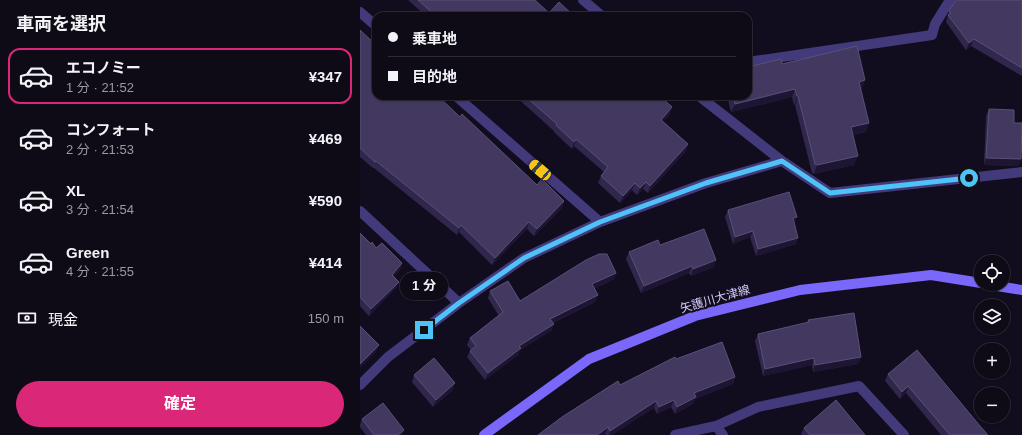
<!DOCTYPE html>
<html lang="ja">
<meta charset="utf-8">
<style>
body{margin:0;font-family:Arial,"Noto Sans JP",sans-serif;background:#1c1823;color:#f1f3f6;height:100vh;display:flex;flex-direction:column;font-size:15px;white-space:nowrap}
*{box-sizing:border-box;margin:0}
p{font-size:13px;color:#9b9aa1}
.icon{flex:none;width:22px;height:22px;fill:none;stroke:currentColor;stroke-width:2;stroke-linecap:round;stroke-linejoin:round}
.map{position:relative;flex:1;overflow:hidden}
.details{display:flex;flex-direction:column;background:#0e0a16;width:360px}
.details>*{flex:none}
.banner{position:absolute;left:12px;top:12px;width:380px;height:88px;border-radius:12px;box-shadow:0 1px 3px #0004,0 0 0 1px #2e2b35;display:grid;align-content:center;height:88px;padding:0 16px;background:#0e0a16}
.buttons{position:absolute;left:614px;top:255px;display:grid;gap:8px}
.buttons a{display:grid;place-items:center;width:36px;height:36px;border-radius:50%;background:#0e0a16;box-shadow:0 1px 3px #0004,0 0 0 1px #2e2b35;font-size:20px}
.end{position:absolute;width:18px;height:18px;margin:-9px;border:5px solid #4fc3f7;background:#111;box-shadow:0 0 0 2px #111}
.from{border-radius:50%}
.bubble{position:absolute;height:28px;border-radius:14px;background:#0e0a16;box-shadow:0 1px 3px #0004,0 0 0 1px #2e2b35;font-size:13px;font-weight:700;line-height:28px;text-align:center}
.car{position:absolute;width:12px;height:24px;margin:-12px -6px;border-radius:5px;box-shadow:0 0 3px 1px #0007;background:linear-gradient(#f5c518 24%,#345 0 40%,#f5c518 0 76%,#345 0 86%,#f5c518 0)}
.banner b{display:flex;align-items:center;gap:14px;height:38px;font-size:15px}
.banner b+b{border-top:1px solid #2e2b35}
.banner i{width:10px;height:10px;background:#f1f3f6}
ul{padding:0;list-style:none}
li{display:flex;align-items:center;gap:12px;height:56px;margin:0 8px 6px;padding:0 8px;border:2px solid transparent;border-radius:12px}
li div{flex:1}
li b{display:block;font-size:15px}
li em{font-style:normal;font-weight:700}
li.active{border-color:#db2777}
li>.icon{width:36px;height:36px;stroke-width:1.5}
h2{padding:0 16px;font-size:18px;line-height:48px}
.pay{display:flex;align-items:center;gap:10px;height:44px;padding:0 16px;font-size:15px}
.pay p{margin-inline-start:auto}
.button{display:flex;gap:8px;margin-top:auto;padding:8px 16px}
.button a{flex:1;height:46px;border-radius:24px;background:#db2777;color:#fff;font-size:16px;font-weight:700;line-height:46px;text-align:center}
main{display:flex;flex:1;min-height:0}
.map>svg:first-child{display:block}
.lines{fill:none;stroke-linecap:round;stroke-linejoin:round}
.street{stroke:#433a7c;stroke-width:10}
.secondary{stroke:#7968f9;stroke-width:10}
.wall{fill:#31274c}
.shaded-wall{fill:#1d1532}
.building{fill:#43385f;stroke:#5a5078}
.route{stroke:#4fc3f7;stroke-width:5}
.labels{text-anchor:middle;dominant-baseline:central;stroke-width:4;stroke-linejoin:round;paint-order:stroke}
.street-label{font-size:12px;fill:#d7cdfd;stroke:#120d1e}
</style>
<main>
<section class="details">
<h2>車両を選択</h2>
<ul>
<li class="active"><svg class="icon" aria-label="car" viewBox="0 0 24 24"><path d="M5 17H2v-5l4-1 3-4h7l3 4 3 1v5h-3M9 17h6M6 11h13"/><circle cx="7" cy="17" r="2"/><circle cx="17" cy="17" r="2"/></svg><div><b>エコノミー</b><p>1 分 · 21:52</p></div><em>¥347</em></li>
<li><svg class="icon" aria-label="car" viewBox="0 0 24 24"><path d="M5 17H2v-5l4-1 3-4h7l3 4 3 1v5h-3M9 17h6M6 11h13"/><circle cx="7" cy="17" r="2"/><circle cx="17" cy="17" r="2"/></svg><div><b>コンフォート</b><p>2 分 · 21:53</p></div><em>¥469</em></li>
<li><svg class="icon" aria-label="car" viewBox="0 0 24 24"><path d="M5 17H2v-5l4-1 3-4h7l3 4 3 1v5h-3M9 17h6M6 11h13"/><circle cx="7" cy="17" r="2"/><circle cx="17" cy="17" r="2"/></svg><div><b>XL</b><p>3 分 · 21:54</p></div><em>¥590</em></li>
<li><svg class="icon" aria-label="car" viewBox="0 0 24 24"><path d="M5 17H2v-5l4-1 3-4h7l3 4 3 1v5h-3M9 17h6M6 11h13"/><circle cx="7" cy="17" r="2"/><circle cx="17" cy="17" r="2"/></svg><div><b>Green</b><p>4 分 · 21:55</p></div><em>¥414</em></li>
</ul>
<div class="pay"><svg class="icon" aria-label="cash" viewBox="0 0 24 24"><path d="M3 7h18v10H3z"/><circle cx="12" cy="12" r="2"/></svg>現金<p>150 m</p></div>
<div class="button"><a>確定</a></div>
</section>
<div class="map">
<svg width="662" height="435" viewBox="0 0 662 435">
<rect width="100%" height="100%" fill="#120d1e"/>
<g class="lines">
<!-- street -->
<path class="street" d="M223 0 242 16
M0 12 16 26
M388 62 572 35 575 24 590 0
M96 96 240 222
M339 96 422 161 470 193 662 172
M0 211 99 303
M0 385 28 357 99 303 164 258 240 222 346 183 422 161
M356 426 363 435
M315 435 356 426 398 407 499 386 544 435"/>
<!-- secondary -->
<path class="secondary" d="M625 284 662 290
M124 435 229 359 335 316 440 290 571 275 621 283"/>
</g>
<!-- wall -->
<path class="wall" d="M48 0H175L189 13 214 16H66Z
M662 0V76L611 46 606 50 586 22 589 11Z
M0 30 16 45 100 117 177 185 204 201 202 208 174 236 167 229 132 265 99 232 97 235 14 168H13L0 157Z
M422 64 502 89H500L509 123 506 132 492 135 494 165 454 174 452 173 435 105H434L432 97 371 112 367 96H388Z
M155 96H300L310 114 303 121 328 144 326 151 288 193 283 189 277 195 272 190 260 203 238 183 241 176 244 172 214 146 212 149 194 132V131Z
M629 109 654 123 661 159 659 166 624 165 626 116Z
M368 210 434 224 436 244 396 256 390 237 373 244 365 217Z
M0 233 11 244 16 248 42 263 40 270 34 276 39 282 36 288 9 316 0 306Z
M300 245 354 267 331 276 329 273 281 293 266 259 269 252Z
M256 273 254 279 234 289 238 295 235 302 193 323 194 324 191 331 160 350 158 355 125 380 107 357 110 351 111 350 107 345 110 338 139 316 128 298 130 291 160 301Z
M448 320 501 357 498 364 453 372 452 365 403 376 395 341 398 334 447 323Z
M316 359 375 377 373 384 335 399 333 404 315 414 311 407 297 414 294 408 252 435H246L245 434 260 385Z
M528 374 620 426 628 435H581L546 393 540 399 525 381Z
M54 375 93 390 73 407 52 382Z
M2 419 44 430 42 435H6L0 427V425Z
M444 428 505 435H442L441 434Z"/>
<!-- shaded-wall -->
<path class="shaded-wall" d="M614 39 611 46 606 50 609 43Z
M505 80 502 89 495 90 499 82Z
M435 89 432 97 371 112 375 104Z
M437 96H438L435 105H434Z
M312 107 310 114 299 126 301 120Z
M509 123 506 132 487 136 491 127Z
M216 139 214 146 212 149 214 142Z
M328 144 326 151 288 193 290 186Z
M498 156 494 165 454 174 457 165Z
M626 158 661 159 659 166 624 165Z
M286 182 283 189 277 195 280 188Z
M275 183 272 190 260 203 263 196Z
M204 201 202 208 174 236 177 229Z
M437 217 434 224 433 218Z
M169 222 167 229 132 265 135 258Z
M101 225 99 232 97 235 99 228Z
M393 231 390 237 373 244 375 237Z
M438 238 436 244 396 256 398 249Z
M356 260 354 267 331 276 333 269Z
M42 263 40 270 30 282 32 275Z
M332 266 329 273 281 293 284 286Z
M256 273 254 279 230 291 232 284Z
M39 282 36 288 9 316 11 309Z
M238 295 235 302 188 325 190 319Z
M194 324 191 331 160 350 158 355 125 380 128 373 159 346Z
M19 345 16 352 0 368V364Z
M501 357 498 364 453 372 455 365Z
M454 358 452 365 403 376 405 369Z
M375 377 373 384 335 399 333 404 315 414 317 407 334 393Z
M95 383 93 390 73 407 76 400Z
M548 386 546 393 540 399 542 392Z
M314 400 311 407 297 414 299 407Z
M296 401 294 408 252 435H249L250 431Z
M248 427 245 434 244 435H237Z
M44 430 42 435H38Z"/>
<!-- building -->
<path class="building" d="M58 0H175L189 13 199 2 214 16H76Z
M596 0H662V68L614 39 609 43 588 15 591 13 589 11Z
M0 30 16 45V96H78L100 117 102 114 177 185 182 179 204 201 177 229 169 222 135 258 101 225 99 228 16 161 15 162 0 148Z
M497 46 505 80 499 82 509 123 491 127 498 156 457 165 455 164 438 96H437L435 89 375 104 373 96H388V67L421 59 422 64Z
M165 96H300L312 107 301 120 328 144 290 186 286 182 280 188 275 183 263 196 241 176 248 167 216 139 214 142 196 125 197 124Z
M629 109 654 110V123H662L661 159 626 158Z
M429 192 437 217 433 218 438 238 398 249 393 231 375 237 368 210Z
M344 229 356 260 333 269 332 266 284 286 269 252 298 240 300 245Z
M0 233 11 244 12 242 16 248 22 243 42 263 32 275 39 282 11 309 0 297Z
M239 254H247L256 273 232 284 238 295 190 319 194 324 159 346 161 348 128 373 110 351 116 346 110 338 143 312 130 291 148 281 160 301 226 260Z
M494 313 501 357 455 365 454 358 405 369 398 334 449 322 448 320Z
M0 326 19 345 0 364Z
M362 342 375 377 334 393 336 397 317 407 314 400 299 407 296 401 250 431 248 427 237 435H178L202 417 258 381 260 385 315 357 316 359Z
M557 350 620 426 628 435H590L548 386 542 392 528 374Z
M74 358 95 383 76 400 54 375Z
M476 400 505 435H450L444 428Z
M23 403 44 430 38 435H14L2 419Z"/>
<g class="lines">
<!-- route -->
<path class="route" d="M64 330 99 303 164 258 240 222 346 183 422 161 470 193 609 178"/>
</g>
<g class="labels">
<!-- street labels -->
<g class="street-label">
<text transform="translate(355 299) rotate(-16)">矢護川大津線</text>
</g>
</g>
</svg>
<div class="buttons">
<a><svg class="icon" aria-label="locate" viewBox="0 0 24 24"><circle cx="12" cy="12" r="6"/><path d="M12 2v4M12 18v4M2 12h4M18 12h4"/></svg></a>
<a><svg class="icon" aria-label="layers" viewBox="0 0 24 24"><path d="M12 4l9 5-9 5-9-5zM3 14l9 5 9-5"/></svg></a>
<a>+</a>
<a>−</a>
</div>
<i class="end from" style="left:609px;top:178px"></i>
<i class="end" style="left:64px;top:330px"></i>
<div class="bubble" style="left:40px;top:272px;width:48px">1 分</div>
<i class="car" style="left:180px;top:170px;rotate:311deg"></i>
<div class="banner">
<b><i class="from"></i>乗車地</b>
<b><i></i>目的地</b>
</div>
</div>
</main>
